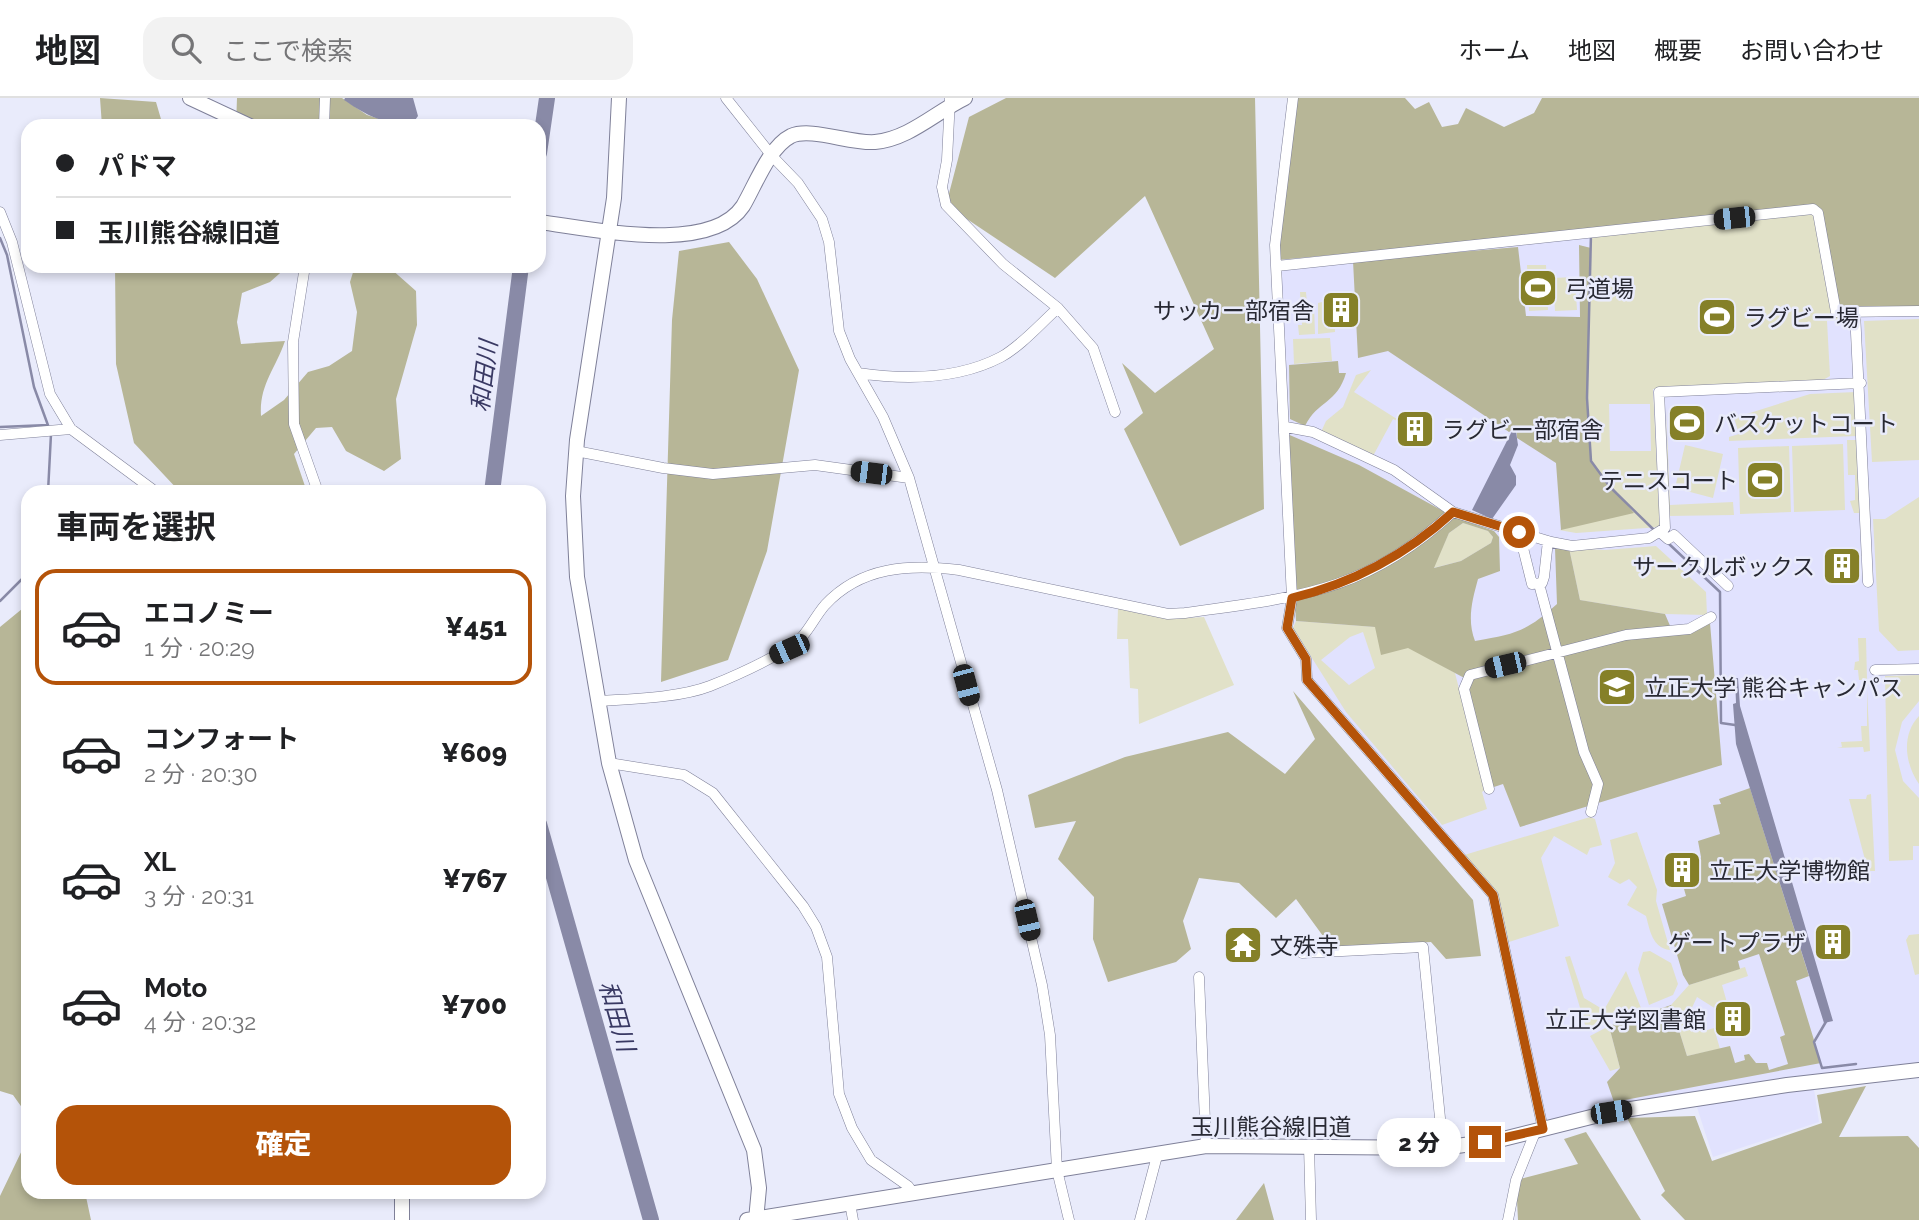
<!DOCTYPE html>
<html lang="ja">
<meta charset="utf-8">
<style>
body{margin:0;font-family:Raleway,"Noto Sans JP",sans-serif;background:#f2f2f2;color:#202124;height:100vh;display:flex;flex-direction:column;font-size:26px;white-space:nowrap}
*{box-sizing:border-box;margin:0}
p{font-size:23px;color:#757577}
.icon{flex:none;width:38px;height:38px;fill:none;stroke:currentColor;stroke-width:2;stroke-linecap:round;stroke-linejoin:round}
.map{position:relative;flex:1;overflow:hidden}
.side{position:absolute;left:21px;top:387px;width:525px;height:714px;display:flex;flex-direction:column;background:#fff;border-radius:21px;box-shadow:0 4px 10px #0003}
.side>*{flex:none}
.banner{position:absolute;left:21px;top:21px;width:525px;height:154px;border-radius:21px;box-shadow:0 4px 10px #0003;display:grid;align-content:center;height:154px;padding:0 35px;background:#fff}
.end{position:absolute;width:32px;height:32px;margin:-16px;border:9px solid #b45309;background:#fff;box-shadow:0 0 0 4px #fff}
.from{border-radius:50%}
.bubble{position:absolute;height:49px;border-radius:21px;background:#fff;box-shadow:0 4px 10px #0003;font-size:23px;font-weight:800;line-height:49px;text-align:center}
.car{position:absolute;width:21px;height:42px;margin:-21px -10px;border-radius:9px;box-shadow:0 0 5px 2px #0007;background:linear-gradient(#222 24%,#8ab4d8 0 40%,#222 0 76%,#8ab4d8 0 86%,#222 0)}
.banner b{display:flex;align-items:center;gap:24px;height:66px;font-size:26px}
.banner b+b{border-top:2px solid #e0e0e0}
.banner i{width:18px;height:18px;background:#202124}
ul{padding:0;list-style:none}
li{display:flex;align-items:center;gap:21px;height:116px;margin:0 14px 10px;padding:0 21px;border:4px solid transparent;border-radius:21px}
li div{flex:1}
li b{display:block;font-size:26px}
li em{font-style:normal;font-weight:800}
li.selected{border-color:#b45309}
li>.icon{width:63px;height:63px;stroke-width:1.5}
h2{padding:0 35px;font-size:32px;line-height:84px}
.cta{display:flex;gap:14px;margin-top:auto;padding:14px 35px}
.cta a{flex:1;height:80px;border-radius:21px;background:#b45309;color:#fff;font-size:28px;font-weight:800;line-height:80px;text-align:center}
header{display:flex;align-items:center;gap:42px;box-sizing:border-box;height:98px;padding:0 35px;background:#fff;border-bottom:2px solid #e0e0e0}
header strong{font-size:33px}
nav{display:flex;gap:38px;margin-inline-start:auto;font-size:24px}
.search{width:490px;height:63px;background:#f2f2f2;display:flex;align-items:center;gap:18px;box-sizing:border-box;padding:0 24px;border-radius:21px;color:#757577;font-size:26px}
.map>svg:first-child{display:block}
.built{fill:#e1e2fe}
.green{fill:#e1e1c8;fill-rule:evenodd}
.forest{fill:#b7b697;fill-rule:evenodd}
.water{fill:#898aa7}
.lines{fill:none;stroke-linecap:round;stroke-linejoin:round}
.stream{stroke:#898aa7;stroke-width:2.5}
.river{stroke:#898aa7;stroke-width:16}
.street-casing{stroke:#7f8099;stroke-width:11}
.secondary-casing{stroke:#7f8099;stroke-width:16}
.street{stroke:#fff;stroke-width:10}
.secondary{stroke:#fff;stroke-width:14}
.route{stroke:#b45309;stroke-width:9}
.labels{text-anchor:middle;dominant-baseline:central;stroke-width:5;stroke-linejoin:round;paint-order:stroke}
.poi-label{font-size:23px;fill:#282933;stroke:#e9ebfb;text-anchor:start}
.street-label{font-size:23px;fill:#282933;stroke:#e9ebfb}
.water-label{font-size:24px;font-style:italic;fill:#393963;stroke:#e9ebfb}
</style>
<header>
<strong>地図</strong>
<div class="search"><svg class="icon" aria-label="search" viewBox="0 0 24 24"><circle cx="10" cy="10" r="6"/><path d="M15 15l6 6"/></svg>ここで検索</div>
<nav><a>ホーム</a><a>地図</a><a>概要</a><a>お問い合わせ</a></nav>
</header>
<div class="map">
<svg width="1919" height="1122" viewBox="0 0 1919 1122">
<rect width="100%" height="100%" fill="#e9ebfb"/>
<!-- built -->
<path class="built" d="M1591 138 1919 214V966L1812 978 1819 1024 1713 1059 1694 1000 1539 1034 1490 796 1308 581 1291 540 1279 164Z"/>
<!-- green -->
<path class="green" d="M1812 113 1851 215 1849 221 1827 223 1830 278 1823 282 1653 291 1660 429 1576 435 1559 432 1633 414 1591 363 1587 300 1591 138ZM1609 306H1650L1651 353H1610Z
M1527 167H1546L1548 212 1529 213Z
M1575 179 1577 212 1555 213 1553 180Z
M1300 194H1306L1307 206H1314L1315 236 1299 237 1298 227H1302Z
M1334 201 1335 234 1318 236V205Z
M1919 221V362L1872 364 1864 223Z
M1330 240 1332 263 1294 266 1293 241Z
M1371 272 1354 294 1408 328 1393 321 1373 358 1321 334 1326 323 1343 309 1356 277Z
M1856 294 1857 338 1729 343V339L1739 336 1734 320 1810 296Z
M1666 308 1670 407 1733 404 1734 417 1668 418Z
M1675 314H1699V336L1675 337Z
M1847 342H1857L1860 415H1854L1850 403 1855 402V377H1848Z
M1843 346 1845 412 1794 414 1792 348Z
M1685 347 1723 356 1713 400 1675 390Z
M1789 348 1791 414 1740 416 1738 350Z
M1919 399V552L1898 553 1879 533 1873 421H1885Z
M1463 425 1488 433 1493 439 1491 445 1461 463 1433 470 1449 435Z
M1656 448 1706 494 1707 517 1665 516 1580 502 1569 450 1605 452Z
M1118 510 1166 521 1204 519 1234 587 1139 626 1138 591 1130 590 1128 541H1117Z
M1296 523 1375 529 1455 575 1485 692 1482 694 1487 711 1442 727 1346 614 1293 530ZM1363 534 1375 570 1349 587 1321 562 1350 539Z
M1858 540H1866L1867 582H1859L1858 572H1854L1855 564 1859 563Z
M1919 577V603L1902 624 1895 652 1903 683 1919 700V748H1913V762L1889 763 1885 578Z
M1867 592 1870 653 1864 654 1863 649 1837 650 1842 649 1841 644 1862 643 1861 628H1867Z
M1919 618V686C1905 666 1901 637 1919 618Z
M1871 696 1875 773H1868L1849 701H1866L1867 697Z
M1590 719 1595 721 1602 747 1590 750 1587 757 1554 738 1541 760 1559 828 1509 844 1496 800 1461 758Z
M1637 734 1657 792 1656 803 1670 852C1652 850 1650 832 1646 818L1627 807 1637 789 1629 781 1620 786 1608 779 1615 765 1610 742Z
M1919 836V876L1915 877 1906 842 1909 837Z
M1650 853 1671 865 1678 886 1673 897 1649 907 1638 871 1643 854Z
M1570 858 1584 900 1604 912 1626 873 1641 910 1586 930 1565 859Z
M1745 869 1748 878 1722 887 1728 908 1716 911 1697 899 1689 916 1697 920 1701 934 1714 930 1720 951 1687 958 1671 907 1689 887Z
M1609 928 1620 970 1610 973 1590 938Z"/>
<!-- forest -->
<path class="forest" d="M100 0 156 4 163 28H102Z
M237 0H342L367 17 403 28H236Z
M1006 0H1255L1264 411 1180 448 1124 331 1143 315 1122 265 1155 295 1214 251 1145 98 1055 180 946 107 969 19Z
M1296 0H1405L1415 11 1429 4 1442 29 1458 26 1466 10 1504 29 1534 15 1542 0H1919V210L1840 211 1820 112 1278 162 1277 145Z
M729 144 757 181 799 272 767 453 728 562 661 584 672 222 679 153Z
M1579 147 1591 150 1587 300 1591 363 1634 415 1561 432 1556 365 1517 340 1516 329 1509 334 1388 253 1358 260 1353 163 1518 149 1526 218 1580 219Z
M115 168H288L270 184 242 195 237 224 241 246 285 243C275 272 259 287 261 318L284 302 308 274 329 268 352 253 357 214 350 184 355 168H392L390 170 416 193 417 227 396 301 401 361 384 373 346 353 332 329 316 330 294 356 307 394H180L134 345 116 266Z
M1338 263 1339 275H1346C1337 306 1318 302 1305 328L1290 321 1289 267Z
M1285 335 1359 367 1454 419 1494 433 1499 439 1500 473 1478 481C1472 503 1467 522 1475 543 1515 536 1526 534 1557 506L1555 450H1569L1580 502 1665 516 1671 530 1710 525 1722 667 1520 729 1503 686 1491 690 1468 590 1470 583 1408 550 1381 557 1375 529 1296 523ZM1463 425 1488 433 1493 439 1491 445 1461 463 1434 470 1449 435Z
M28 506V1018L13 997 0 993V529Z
M1293 593 1473 802 1481 858 1446 861 1431 844 1331 849 1296 801 1276 820 1239 785 1199 780 1183 823 1191 851 1176 864 1108 884 1093 841 1094 799 1058 761 1076 723 1035 730 1028 697 1125 659 1228 634 1285 676 1315 641Z
M1750 690 1809 878 1796 883 1821 965 1614 1004 1607 984 1620 970 1609 928 1671 907 1687 958 1730 948 1735 965 1745 962 1744 957 1749 956 1756 965H1767L1769 972 1788 966 1780 939 1785 937 1759 856 1738 863 1740 871 1689 887 1683 877 1662 806 1686 798 1684 791 1689 789V783L1701 759 1698 743 1720 736 1713 707 1721 706 1719 701Z
M1866 988 1839 1039 1908 1038 1919 1050V1122H1685L1661 1097 1665 1093 1627 1020 1695 1018 1712 1063 1822 1025 1817 997Z
M28 1027V1094H85L91 1122H0V1098L25 1046Z
M1586 1034 1641 1122H1518L1516 1082 1578 1066 1564 1041Z
M1264 1085 1274 1122H1236Z"/>
<!-- water -->
<path class="water" d="M345 0H413L418 18 413 25C388 30 363 15 344 2Z
M1515 327 1518 347 1510 367 1516 378V387L1492 421 1472 412Z
M1735 580H1738L1740 608 1833 923 1824 925 1736 646 1733 606 1736 605Z"/>
<g class="lines">
<!-- stream -->
<path class="stream" d="M1591 136 1587 300 1591 363 1610 389 1655 433
M0 140 7 157 34 289 49 330
M0 329 48 327
M48 394 51 336
M1668 445 1720 494 1721 625 1735 627
M0 503 28 475
M1827 922 1814 944 1822 970 1856 966"/>
<!-- river -->
<path class="river" d="M539 55 547 0
M492 394 521 168
M539 726 651 1122"/>
<!-- street casing -->
<g class="street-casing">
<path id="street" d="M726 0 772 58 798 85 822 121 829 144 839 233 850 261 883 319 909 380 997 692 1042 887 1050 937 1057 1072 1069 1122
M950 0 947 62 942 89 946 107 1003 166 1058 210 1093 250 1115 314
M1293 0 1275 147 1292 500 1287 530 1306 561 1307 582 1493 797 1543 1031
M324 28 325 0
M0 114 12 144 50 296 71 331 156 394
M305 168 293 244 294 326 318 394
M1277 168 1813 111 1818 115 1836 214 1919 213
M1855 214 1868 484
M858 275C906 282 957 282 1001 259 1021 248 1040 226 1058 210
M1286 329 1313 334 1394 372 1453 414 1551 444 1572 448 1649 440 1665 430 1659 294 1861 285
M0 337 71 331
M576 353 663 370 713 376 815 367 909 380
M1519 434 1532 486 1542 485 1544 479 1548 443
M1661 435 1668 441 1674 437 1728 488
M1539 486 1584 654 1598 686 1591 714
M1875 572 1919 571
M598 603C631 601 679 600 710 588 735 578 763 565 787 551 806 541 812 522 825 507 861 468 910 466 959 472L1168 516 1185 515C1297 499 1365 495 1453 414
M609 665 684 677 713 695 803 808 816 829 827 859 839 996 852 1030 871 1062 908 1088 913 1095
M1489 691 1464 591 1470 577 1626 537 1689 531 1711 519
M1302 855 1423 849 1443 1050
M1199 879 1206 1048
M1309 1048 1311 1122
M850 1105 853 1122
M1140 1122 1158 1054
M1508 1122 1516 1082 1536 1032"/>
</g>
<!-- secondary casing -->
<g class="secondary-casing">
<path id="secondary" d="M190 0 250 28
M619 0 614 100 577 342 573 398 577 479 609 665 636 762 754 1052 759 1090 756 1122
M539 124C589 130 710 158 743 108 755 88 769 49 791 38 811 29 851 46 875 44 909 41 936 14 965 0
M402 1122V1094
M747 1122 1206 1048 1443 1050 1499 1042 1611 1014 1787 987 1919 972"/>
</g>
<!-- street -->
<use href="#street" class="street"/>
<!-- secondary -->
<use href="#secondary" class="secondary"/>
</g>
<g class="lines">
<!-- route -->
<path class="route" d="M1485 1044 1543 1031 1493 797 1307 582 1306 561 1287 530 1292 500C1354 485 1406 457 1453 414L1519 434"/>
</g>
<!-- icons -->
<defs>
<g id="stadium-square" transform="scale(2.0125)"><rect x="-9" y="-9" width="18" height="18" rx="4" fill="#858028" stroke="#e9ebfb"/><path d="M0-5a6.5 5 0 1 0 0 10a6.5 5 0 1 0 0-10ZM-3.5-1.8h7v3.6h-7Z" fill="#fff"/></g>
<g id="building-square" transform="scale(2.0125)"><rect x="-9" y="-9" width="18" height="18" rx="4" fill="#858028" stroke="#e9ebfb"/><path d="M-4-6H4V6H1V3H-1V6H-4ZM-2.5-4.3h1.7v1.8h-1.7ZM.8-4.3h1.7v1.8H.8ZM-2.5-1h1.7V.8h-1.7ZM.8-1h1.7V.8H.8Z" fill="#fff"/></g>
<g id="university-square" transform="scale(2.0125)"><rect x="-9" y="-9" width="18" height="18" rx="4" fill="#858028" stroke="#e9ebfb"/><path d="M0-5L7-2L0 1L-7-2ZM-4 1L0 2.5L4 1V4Q0 6-4 4Z" fill="#fff"/></g>
<g id="temple-square" transform="scale(2.0125)"><rect x="-9" y="-9" width="18" height="18" rx="4" fill="#858028" stroke="#e9ebfb"/><path d="M0-6L5-2H3V0L6.5 2.5H4V6H1.5V3h-3V6H-4V2.5H-6.5L-3 0V-2H-5Z" fill="#fff"/></g>
</defs>
<g fill-rule="evenodd">
<use href="#stadium-square" x="1538" y="190"/>
<use href="#building-square" x="1341" y="212"/>
<use href="#stadium-square" x="1717" y="219"/>
<use href="#stadium-square" x="1687" y="325"/>
<use href="#building-square" x="1415" y="331"/>
<use href="#stadium-square" x="1765" y="382"/>
<use href="#building-square" x="1842" y="468"/>
<use href="#university-square" x="1617" y="589"/>
<use href="#building-square" x="1682" y="772"/>
<use href="#building-square" x="1833" y="844"/>
<use href="#temple-square" x="1243" y="847"/>
<use href="#building-square" x="1733" y="921"/>
</g>
<g class="labels">
<!-- poi labels -->
<g class="poi-label">
<text x="1565" y="190">弓道場</text>
<text x="1314" y="212" text-anchor="end">サッカー部宿舎</text>
<text x="1744" y="219">ラグビー場</text>
<text x="1714" y="325">バスケットコート</text>
<text x="1442" y="331">ラグビー部宿舎</text>
<text x="1738" y="382" text-anchor="end">テニスコート</text>
<text x="1815" y="468" text-anchor="end">サークルボックス</text>
<text x="1644" y="589">立正大学 熊谷キャンパス</text>
<text x="1709" y="772">立正大学博物館</text>
<text x="1806" y="844" text-anchor="end">ゲートプラザ</text>
<text x="1270" y="847">文殊寺</text>
<text x="1706" y="921" text-anchor="end">立正大学図書館</text>
</g>
<!-- street labels -->
<g class="street-label">
<text x="1271" y="1028">玉川熊谷線旧道</text>
</g>
<!-- water labels -->
<g class="water-label">
<text transform="translate(484 278) rotate(-83)">和田川</text>
<text transform="translate(617 918) rotate(74)">和田川</text>
</g>
</g>
</svg>
<i class="end from" style="left:1519px;top:434px"></i>
<i class="end" style="left:1485px;top:1044px"></i>
<div class="bubble" style="left:1377px;top:1020px;width:84px">2 分</div>
<i class="car" style="left:1734px;top:120px;rotate:264deg"></i>
<i class="car" style="left:871px;top:375px;rotate:277deg"></i>
<i class="car" style="left:789px;top:551px;rotate:246deg"></i>
<i class="car" style="left:1505px;top:567px;rotate:257deg"></i>
<i class="car" style="left:966px;top:587px;rotate:165deg"></i>
<i class="car" style="left:1027px;top:822px;rotate:167deg"></i>
<i class="car" style="left:1611px;top:1014px;rotate:81deg"></i>
<div class="banner">
<b><i class="from"></i>パドマ</b>
<b><i></i>玉川熊谷線旧道</b>
</div>
<section class="side">
<h2>車両を選択</h2>
<ul>
<li class="selected"><svg class="icon" aria-label="car" viewBox="0 0 24 24"><path d="M5 17H2v-5l4-1 3-4h7l3 4 3 1v5h-3M9 17h6M6 11h13"/><circle cx="7" cy="17" r="2"/><circle cx="17" cy="17" r="2"/></svg><div><b>エコノミー</b><p>1 分 · 20:29</p></div><em>¥451</em></li>
<li><svg class="icon" aria-label="car" viewBox="0 0 24 24"><path d="M5 17H2v-5l4-1 3-4h7l3 4 3 1v5h-3M9 17h6M6 11h13"/><circle cx="7" cy="17" r="2"/><circle cx="17" cy="17" r="2"/></svg><div><b>コンフォート</b><p>2 分 · 20:30</p></div><em>¥609</em></li>
<li><svg class="icon" aria-label="car" viewBox="0 0 24 24"><path d="M5 17H2v-5l4-1 3-4h7l3 4 3 1v5h-3M9 17h6M6 11h13"/><circle cx="7" cy="17" r="2"/><circle cx="17" cy="17" r="2"/></svg><div><b>XL</b><p>3 分 · 20:31</p></div><em>¥767</em></li>
<li><svg class="icon" aria-label="car" viewBox="0 0 24 24"><path d="M5 17H2v-5l4-1 3-4h7l3 4 3 1v5h-3M9 17h6M6 11h13"/><circle cx="7" cy="17" r="2"/><circle cx="17" cy="17" r="2"/></svg><div><b>Moto</b><p>4 分 · 20:32</p></div><em>¥700</em></li>
</ul>
<div class="cta"><a>確定</a></div>
</section>
</div>
